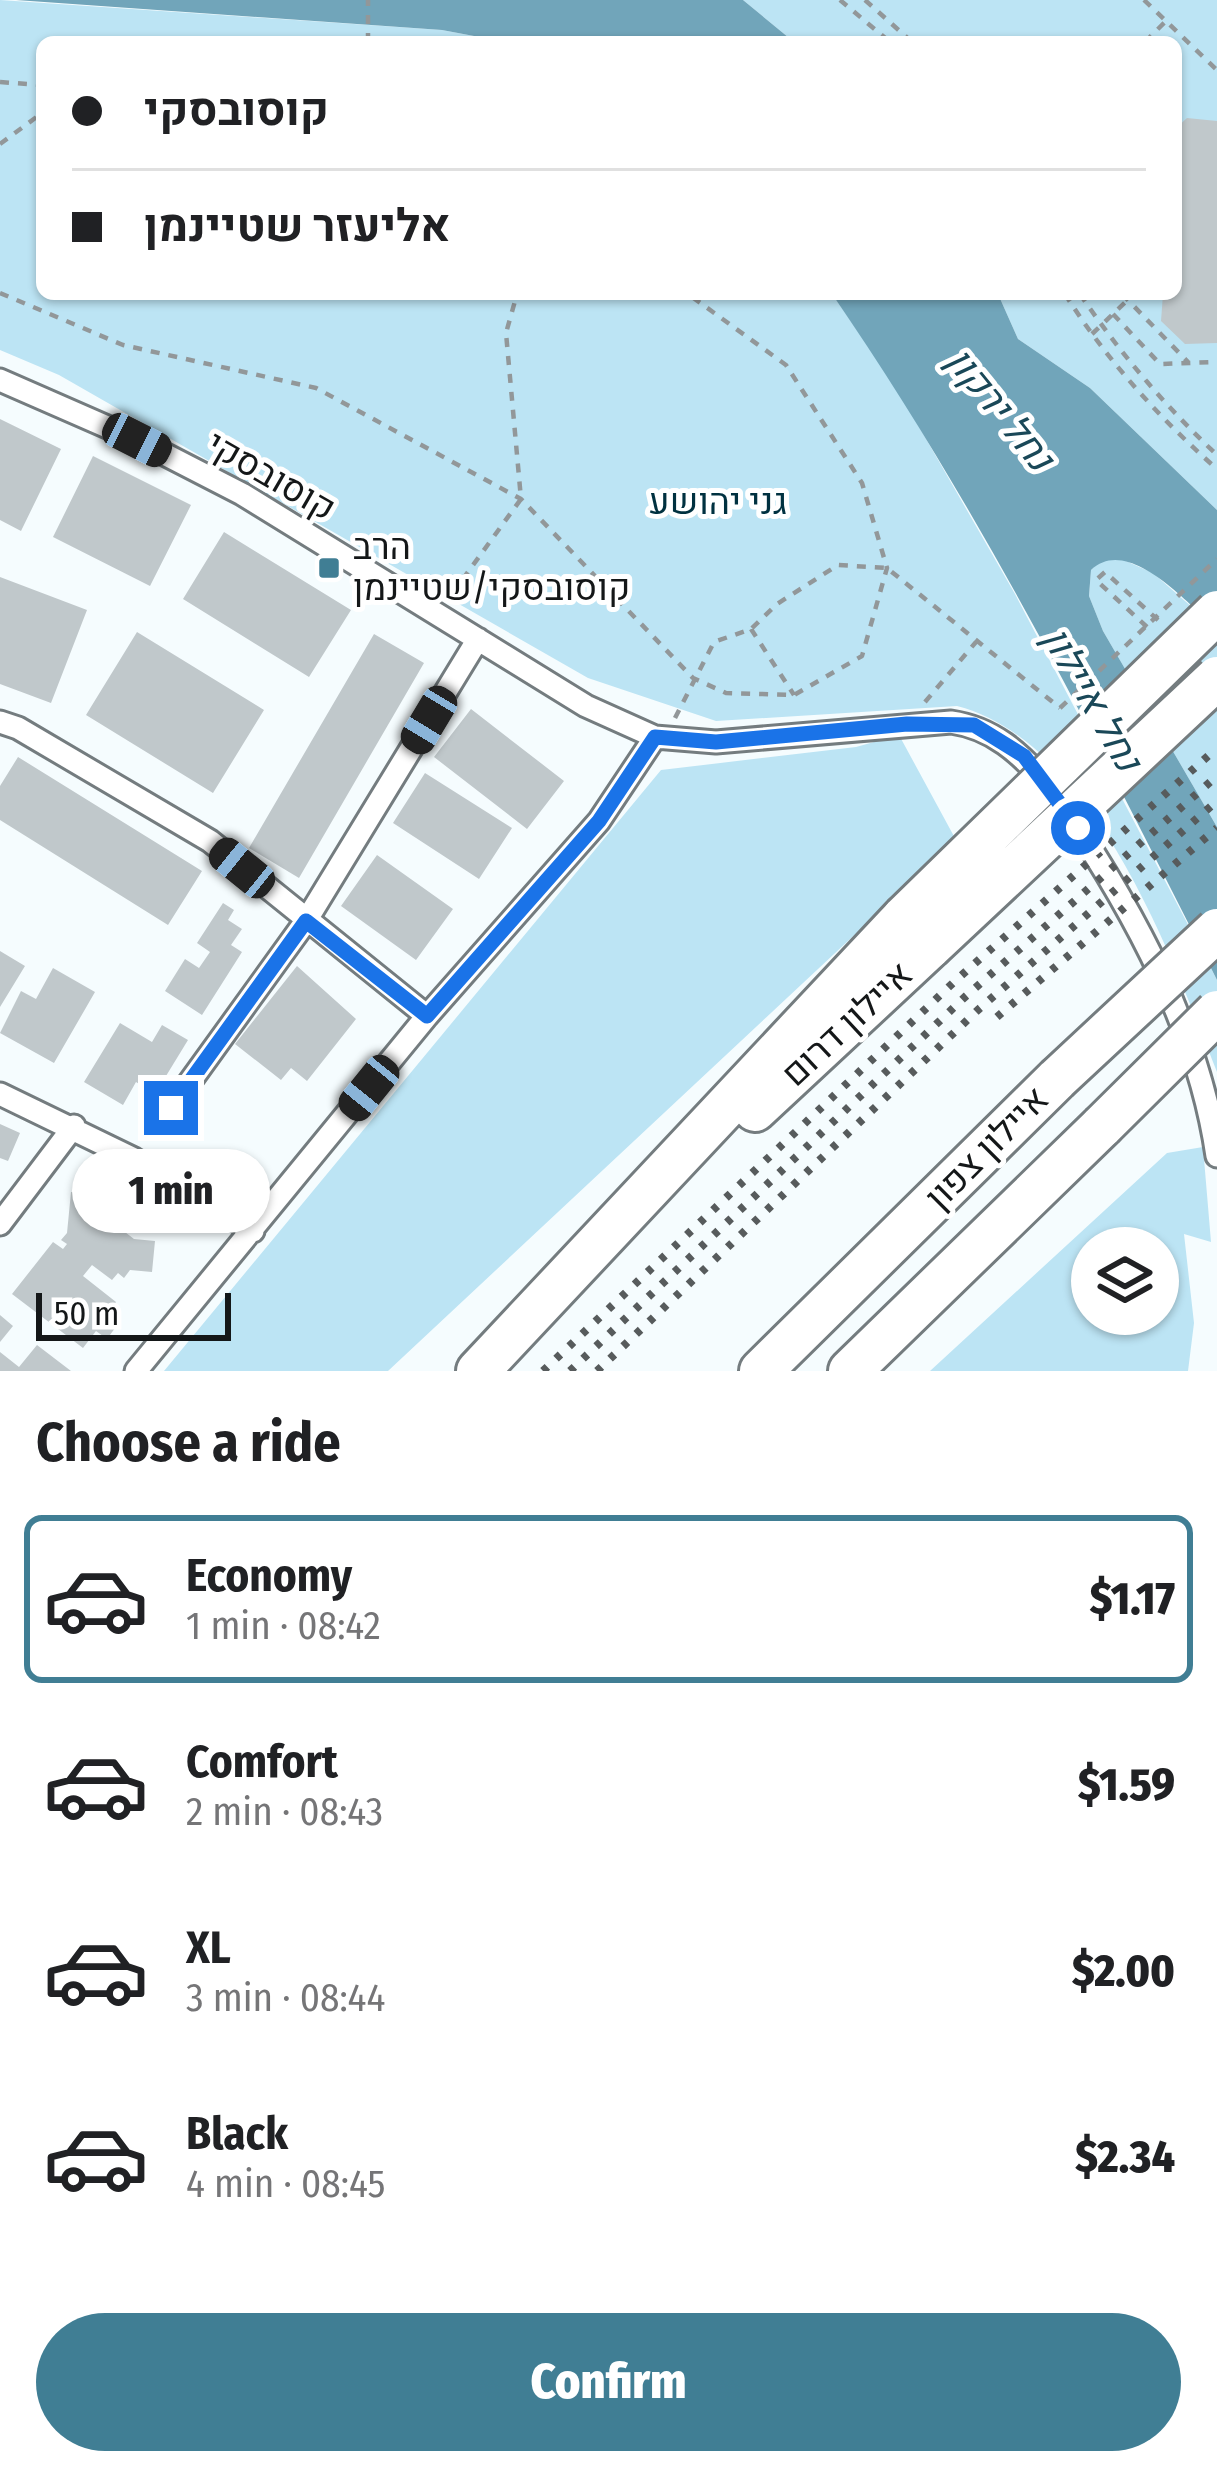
<!DOCTYPE html>
<meta charset="utf-8">
<style>
body{margin:0;font-family:"Fira Sans Condensed",Heebo,sans-serif;background:#f2f2f2;color:#202124;height:100vh;display:flex;flex-direction:column;font-size:45px;white-space:nowrap}
*{box-sizing:border-box;margin:0}
p{font-size:39px;color:#757577}
.icon{flex:none;width:66px;height:66px;fill:none;stroke:currentColor;stroke-width:2;stroke-linecap:round;stroke-linejoin:round}
.map{position:relative;height:1371px;overflow:hidden}
.sheet{display:flex;flex-direction:column;background:#fff;flex:1}
.sheet>*{flex:none}
.guide{position:absolute;left:36px;top:36px;width:1146px;height:264px;border-radius:18px;box-shadow:0 3px 9px #0004;display:grid;align-content:center;height:264px;padding:0 36px;background:#fff}
.controls{position:absolute;left:1071px;top:1227px;display:grid;gap:24px}
.controls a{display:grid;place-items:center;width:108px;height:108px;border-radius:50%;background:#fff;box-shadow:0 3px 9px #0004;font-size:60px}
.scale{position:absolute;left:36px;bottom:30px;width:195px;box-sizing:border-box;padding-left:12px;border:6px solid #141718;border-top:0;font-size:33px;line-height:42px;white-space:nowrap;color:#141718;-webkit-text-stroke:9px #fff;paint-order:stroke}
.end{position:absolute;width:54px;height:54px;margin:-27px;border:15px solid #1a73e8;background:#fff;box-shadow:0 0 0 6px #fff}
.from{border-radius:50%}
.bubble{position:absolute;height:84px;border-radius:42px;background:#fff;box-shadow:0 3px 9px #0004;font-size:39px;font-weight:800;line-height:84px;text-align:center}
.car{position:absolute;width:36px;height:72px;margin:-36px -18px;border-radius:15px;box-shadow:0 0 9px 3px #0007;background:linear-gradient(#222 24%,#8ab4d8 0 40%,#222 0 76%,#8ab4d8 0 86%,#222 0)}
.guide b{display:flex;align-items:center;gap:42px;height:114px;font-size:45px}
.guide b+b{border-top:3px solid #e0e0e0}
.guide i{width:30px;height:30px;background:#202124}
ul{padding:0;list-style:none}
li{display:flex;align-items:center;gap:36px;height:168px;margin:0 24px 18px;padding:0 12px;border:6px solid transparent;border-radius:18px}
li div{flex:1}
li b{display:block;font-size:45px}
li em{font-style:normal;font-weight:800}
li.current{border-color:#407e94}
li>.icon{width:108px;height:108px;stroke-width:1.5}
h2{padding:0 36px;font-size:54px;line-height:144px}
.action{display:flex;gap:24px;margin-top:auto;padding:24px 36px}
.action a{flex:1;height:138px;border-radius:72px;background:#407e94;color:#fff;font-size:48px;font-weight:800;line-height:138px;text-align:center}
.map>svg:first-child{display:block}
.green{fill:#bce4f4;fill-rule:evenodd}
.water{fill:#71a5ba}
.building{fill:#c0c8cb}
.lines{fill:none;stroke-linecap:round;stroke-linejoin:round}
.minor-casing{stroke:#747c7f;stroke-width:27}
.motorway-casing{stroke:#747c7f;stroke-width:48}
.path{stroke:#929799;stroke-width:4.5;stroke-dasharray:9 9;stroke-linecap:butt}
.minor{stroke:#fff;stroke-width:21}
.motorway{stroke:#fff;stroke-width:42}
.rail{stroke:#575b5c;stroke-width:8;stroke-dasharray:6 12;stroke-linecap:butt}
.motorway-bridge-casing{stroke:#747c7f;stroke-width:48;stroke-linecap:butt}
.path-bridge{stroke:#929799;stroke-width:4.5;stroke-dasharray:9 9;stroke-linecap:butt}
.motorway-bridge{stroke:#fff;stroke-width:42}
.route{stroke:#1a73e8;stroke-width:15}
.poi-dot{fill:#407e94;stroke:#fff;stroke-width:4.5}
.labels{text-anchor:middle;dominant-baseline:central;stroke-width:10;stroke-linejoin:round;paint-order:stroke}
.street-label{font-size:36px;fill:#141718;stroke:#fff}
.park-label{font-size:36px;fill:#003140;stroke:#fff}
.poi-label{font-size:36px;fill:#141718;stroke:#fff;text-anchor:start}
.water-label{font-size:39px;font-style:italic;fill:#1a4858;stroke:#fff}
</style>
<div class="map">
<svg width="1217" height="1371" viewBox="0 0 1217 1371">
<rect width="100%" height="100%" fill="#f5fcfe"/>
<!-- green -->
<path class="green" d="M0 0 442 30 506 42H42V294H832L894 383 1015 594 1217 980V1072C1170 953 1094 742 957 706L716 721 588 678 59 375 0 350Z
M743 0H1217V510L1090 388 1018 339 998 294H1176V42H794Z
M1117 557 1153 573 1217 629V827L1103 631 1089 596 1091 570 1102 559Z
M899 735 956 840 388 1371H164L661 770 856 747Z
M1203 1147 1211 1242 1184 1234 1194 1323 1188 1371H930L1167 1153ZM1092 1248H1158V1314H1092Z"/>
<!-- water -->
<path class="water" d="M16 0H743L794 42H506L442 30Z
M832 294H998L1018 339 1090 388 1217 510V629C1188 604 1128 534 1091 570L1089 596 1103 631 1217 827V980C1099 746 981 510 832 294Z"/>
<!-- building -->
<path class="building" d="M1187 118 1217 121V343L1185 344 1161 321 1163 294H1176V128Z
M0 419 61 449 21 531 0 520Z
M93 456 191 505 150 586 53 537Z
M224 532 351 610 309 677 183 599Z
M0 577 87 610 51 703 0 684Z
M137 632 264 710 213 793 86 715Z
M374 634 424 663 299 878 249 848Z
M471 709 564 781 527 829 434 757Z
M18 757 202 871 168 925 0 820V786Z
M425 773 512 828 479 879 393 823Z
M377 855 453 909 416 960 341 906Z
M223 903 234 910 228 920 242 929 231 945 242 952 202 1015 165 991 185 959 199 968 210 952 197 943Z
M0 951 25 966 0 1007Z
M297 966 356 1019 307 1081 291 1068 281 1080 235 1044Z
M53 968 95 992 54 1063 0 1033 21 991 36 999Z
M120 1023 152 1042 162 1025 188 1040 155 1094 136 1082 123 1105 84 1082Z
M0 1124 20 1133 8 1161 0 1158Z
M71 1192 106 1196 103 1215 134 1239 155 1241 152 1272 130 1270 124 1278 118 1273 112 1280 92 1265 83 1276 116 1302 106 1315 118 1324 107 1339 96 1331 83 1348 12 1294 53 1242 63 1249 67 1244 61 1240 67 1233Z
M0 1315 13 1326 0 1342Z
M37 1345 71 1371H0V1352L19 1367Z"/>
<g class="lines">
<!-- minor casing -->
<g class="minor-casing">
<path id="minor" d="M0 380 137 440 242 494 586 706 655 737 716 742 951 722C993 728 1020 753 1047 784
M0 722 18 728 210 841 427 1016
M1065 809C1135 913 1199 1031 1217 1156
M0 1094 134 1159 253 1231
M171 1108 306 921 478 639
M0 1224 74 1126
M136 1371 427 1016 599 821 655 737"/>
</g>
<!-- motorway casing -->
<g class="motorway-casing">
<path id="motorway" d="M755 1110 930 947
M478 1371 904 917
M761 1371 1057 1079
M850 1371 1102 1126"/>
</g>
<!-- path -->
<path class="path" d="M840 0 890 42
M865 0 912 42
M1144 0 1217 70
M368 42V0
M1145 42 1166 21
M0 82 42 85
M0 144 42 113
M0 293 123 345 316 388 521 499 693 678 726 693 794 695 862 656 887 568 862 483 786 365 688 294
M1065 294C1105 358 1160 419 1217 469
M1080 294C1119 352 1166 407 1217 455
M1122 294 1188 362
M1113 314 1160 364 1217 362
M1092 334 1134 294
M452 594 521 499 506 333 517 294
M1147 627 1096 580 1105 572 1159 621
M751 629 794 695
M925 702 976 642
M675 718 714 642 751 629 777 604 838 565 887 568 1060 708"/>
<!-- minor -->
<use href="#minor" class="minor"/>
<!-- motorway -->
<use href="#motorway" class="motorway"/>
<!-- rail -->
<path class="rail" d="M997 1017 1217 828
M543 1371 954 982 1217 748
M570 1371 966 996 1217 776
M597 1371 979 1009 1217 801"/>
<!-- motorway-bridge casing -->
<g class="motorway-bridge-casing">
<path id="motorway-bridge" d="M904 917 1217 612
M930 947 1217 678
M1057 1079 1217 930
M1102 1126 1217 1012"/>
</g>
<!-- path-bridge -->
<path class="path-bridge" d="M1060 708 1217 559"/>
<!-- motorway-bridge -->
<use href="#motorway-bridge" class="motorway-bridge"/>
</g>
<g class="lines">
<!-- route -->
<path class="route" d="M171 1108 306 921 427 1016 599 821 655 737 716 742 907 724 974 725 1024 756 1078 828"/>
</g>
<!-- markers -->
<rect class="poi-dot" x="317" y="556" width="24" height="24" rx="6"/>
<g class="labels">
<!-- street labels -->
<g class="street-label">
<text transform="translate(271 476) rotate(30)">קוסובסקי</text>
<text transform="translate(847 1024) rotate(-43)">איילון דרום</text>
<text transform="translate(987 1148) rotate(-45)">איילון צפון</text>
</g>
<!-- park labels -->
<g class="park-label">
<text x="718" y="502">גני יהושע</text>
</g>
<!-- poi labels -->
<g class="poi-label">
<text x="353" y="547">הרב<tspan x="353" dy="41">קוסובסקי/שטיינמן</tspan></text>
</g>
<!-- water labels -->
<g class="water-label">
<text transform="translate(1000 409) rotate(51)">נחל ירקון</text>
<text transform="translate(1092 699) rotate(60)">נחל איילון</text>
</g>
</g>
</svg>
<div class="controls">
<a><svg class="icon" aria-label="layers" viewBox="0 0 24 24"><path d="M12 4l9 5-9 5-9-5zM3 14l9 5 9-5"/></svg></a>
</div>
<div class="scale">50 m</div>
<i class="end from" style="left:1078px;top:828px"></i>
<i class="end" style="left:171px;top:1108px"></i>
<div class="bubble" style="left:72px;top:1149px;width:198px">1 min</div>
<i class="car" style="left:137px;top:440px;rotate:117deg"></i>
<i class="car" style="left:429px;top:720px;rotate:211deg"></i>
<i class="car" style="left:242px;top:868px;rotate:309deg"></i>
<i class="car" style="left:369px;top:1088px;rotate:219deg"></i>
<div class="guide">
<b><i class="from"></i>קוסובסקי</b>
<b><i></i>אליעזר שטיינמן</b>
</div>
</div>
<section class="sheet">
<h2>Choose a ride</h2>
<ul>
<li class="current"><svg class="icon" aria-label="car" viewBox="0 0 24 24"><path d="M5 17H2v-5l4-1 3-4h7l3 4 3 1v5h-3M9 17h6M6 11h13"/><circle cx="7" cy="17" r="2"/><circle cx="17" cy="17" r="2"/></svg><div><b>Economy</b><p>1 min · 08:42</p></div><em>$1.17</em></li>
<li><svg class="icon" aria-label="car" viewBox="0 0 24 24"><path d="M5 17H2v-5l4-1 3-4h7l3 4 3 1v5h-3M9 17h6M6 11h13"/><circle cx="7" cy="17" r="2"/><circle cx="17" cy="17" r="2"/></svg><div><b>Comfort</b><p>2 min · 08:43</p></div><em>$1.59</em></li>
<li><svg class="icon" aria-label="car" viewBox="0 0 24 24"><path d="M5 17H2v-5l4-1 3-4h7l3 4 3 1v5h-3M9 17h6M6 11h13"/><circle cx="7" cy="17" r="2"/><circle cx="17" cy="17" r="2"/></svg><div><b>XL</b><p>3 min · 08:44</p></div><em>$2.00</em></li>
<li><svg class="icon" aria-label="car" viewBox="0 0 24 24"><path d="M5 17H2v-5l4-1 3-4h7l3 4 3 1v5h-3M9 17h6M6 11h13"/><circle cx="7" cy="17" r="2"/><circle cx="17" cy="17" r="2"/></svg><div><b>Black</b><p>4 min · 08:45</p></div><em>$2.34</em></li>
</ul>
<div class="action"><a>Confirm</a></div>
</section>
